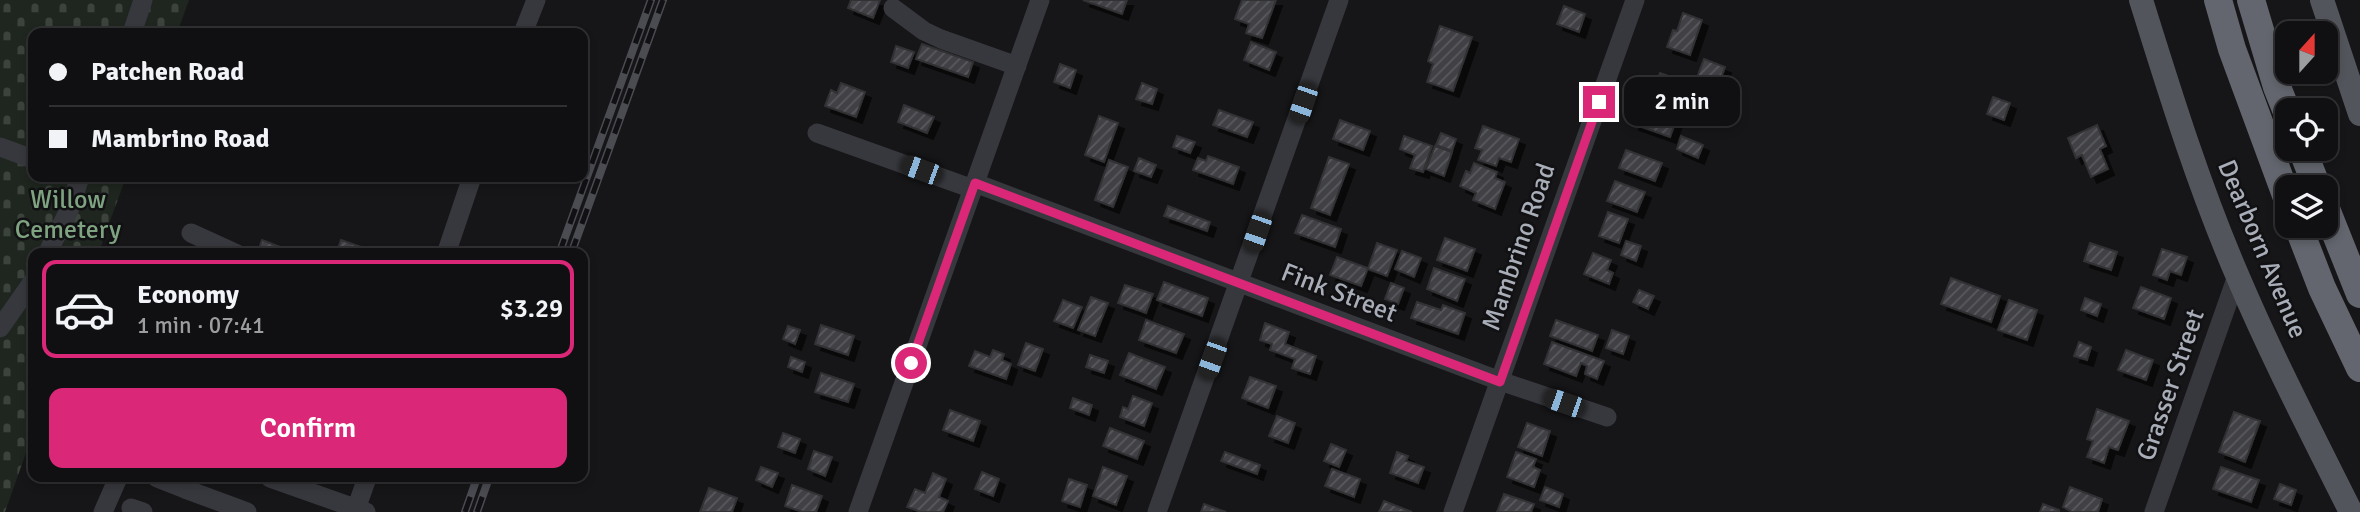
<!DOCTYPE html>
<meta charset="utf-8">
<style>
body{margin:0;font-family:Signika,sans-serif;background:#19191b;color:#f1f3f6;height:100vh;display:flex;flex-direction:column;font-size:26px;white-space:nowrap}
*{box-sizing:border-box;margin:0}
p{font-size:23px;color:#9c9d9f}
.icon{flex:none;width:38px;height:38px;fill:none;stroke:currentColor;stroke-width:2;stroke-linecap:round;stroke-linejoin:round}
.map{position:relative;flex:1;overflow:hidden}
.panel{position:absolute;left:28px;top:248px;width:560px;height:234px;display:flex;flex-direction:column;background:#101012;border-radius:14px;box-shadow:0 4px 10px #0003,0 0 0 2px #303032}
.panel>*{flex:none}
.banner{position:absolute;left:28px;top:28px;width:560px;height:154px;border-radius:14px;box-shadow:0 4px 10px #0003,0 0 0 2px #303032;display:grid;align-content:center;height:154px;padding:0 21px;background:#101012}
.needle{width:46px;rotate:21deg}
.buttons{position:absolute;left:2275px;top:21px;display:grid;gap:14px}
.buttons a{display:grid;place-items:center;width:63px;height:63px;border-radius:14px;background:#101012;box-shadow:0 4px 10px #0003,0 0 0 2px #303032;font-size:35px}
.end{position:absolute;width:32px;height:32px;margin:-16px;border:9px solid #db2777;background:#fff;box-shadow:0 0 0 4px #fff}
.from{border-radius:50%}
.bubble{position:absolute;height:49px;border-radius:14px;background:#101012;box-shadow:0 4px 10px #0003,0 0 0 2px #303032;font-size:23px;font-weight:600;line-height:49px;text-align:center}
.car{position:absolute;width:21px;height:42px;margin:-21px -10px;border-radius:9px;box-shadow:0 0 5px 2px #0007;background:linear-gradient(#222 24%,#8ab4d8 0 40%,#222 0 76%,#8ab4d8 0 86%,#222 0)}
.banner b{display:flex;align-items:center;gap:24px;height:66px;font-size:26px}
.banner b+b{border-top:2px solid #303032}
.banner i{width:18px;height:18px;background:#f1f3f6}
ul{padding:12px 0 0;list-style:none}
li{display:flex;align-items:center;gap:21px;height:98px;margin:0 14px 10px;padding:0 7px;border:4px solid transparent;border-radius:14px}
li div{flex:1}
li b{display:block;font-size:26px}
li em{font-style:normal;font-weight:600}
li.active{border-color:#db2777}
li>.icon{width:63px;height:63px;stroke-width:1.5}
.primary-button{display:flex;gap:14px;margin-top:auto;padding:14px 21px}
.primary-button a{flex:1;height:80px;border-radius:14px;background:#db2777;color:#fff;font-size:28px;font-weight:600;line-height:80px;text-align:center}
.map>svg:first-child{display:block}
.cemetery{fill:url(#cemetery-stones)}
.building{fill:url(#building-hatch);stroke:#303034;stroke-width:2;filter:url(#shadow)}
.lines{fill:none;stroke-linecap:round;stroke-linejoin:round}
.minor{stroke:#37383d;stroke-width:19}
.major{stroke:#53555c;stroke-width:24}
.highway{stroke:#63666e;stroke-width:28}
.rail-casing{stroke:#4a4c52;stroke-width:8}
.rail{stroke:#111113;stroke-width:5;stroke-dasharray:16;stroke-linecap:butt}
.route{stroke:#db2777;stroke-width:9}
.labels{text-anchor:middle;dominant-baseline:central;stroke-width:5;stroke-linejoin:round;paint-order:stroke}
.park-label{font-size:26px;fill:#7fa381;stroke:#111113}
.street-label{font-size:26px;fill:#a8adb8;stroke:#111113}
</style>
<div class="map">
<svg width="2360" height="512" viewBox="0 0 2360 512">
<defs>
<pattern id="cemetery-stones" width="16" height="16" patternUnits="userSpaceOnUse" patternTransform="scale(1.75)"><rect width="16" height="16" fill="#1e261f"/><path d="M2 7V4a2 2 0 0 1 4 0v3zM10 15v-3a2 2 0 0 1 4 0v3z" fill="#3c433d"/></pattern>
<pattern id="building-hatch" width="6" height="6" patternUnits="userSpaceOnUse" patternTransform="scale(1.75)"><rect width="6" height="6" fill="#404145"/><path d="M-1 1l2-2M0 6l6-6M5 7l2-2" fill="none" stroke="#595a5e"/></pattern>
<filter id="shadow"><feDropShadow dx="6" dy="6" stdDeviation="0" flood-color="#0009"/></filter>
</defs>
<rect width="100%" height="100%" fill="#161618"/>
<!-- cemetery -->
<path class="cemetery" d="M0 0H189L177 33H33V177H126L98 254H33V433L5 512H0Z"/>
<!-- building -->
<path class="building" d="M851 0H880L873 18 848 8Z
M1083 0H1127L1122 14Z
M1242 0H1276L1262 38 1246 33 1249 24 1235 19Z
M1564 6 1585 14 1579 32 1557 24Z
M1683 13 1702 20 1690 55 1667 47 1673 30 1677 31Z
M1440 26 1472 37 1453 91 1427 82 1433 64 1428 61Z
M1251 42 1276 52 1269 70 1244 60Z
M922 44 973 62 968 77 916 59Z
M896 46 914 52 908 68 891 62Z
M1704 59 1725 67 1714 97 1693 88Z
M1060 64 1076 70 1070 88 1054 82Z
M1660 73 1680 80 1672 101 1652 94Z
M841 83 865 92 856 117 825 106 831 90 837 93Z
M1142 83 1157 89 1152 104 1136 99Z
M1993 97 2010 103 2004 120 1987 114Z
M1640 104 1677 118 1670 137 1633 124Z
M904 105 934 117 927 133 898 122Z
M1219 110 1253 122 1247 137 1213 125Z
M1099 116 1118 123 1104 162 1085 155Z
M1340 120 1370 131 1363 150 1333 139Z
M2097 125 2106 146 2100 149 2108 169 2091 177 2082 155 2076 158 2068 138Z
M1483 126 1519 139 1511 162 1499 158 1496 166 1478 160 1482 150 1475 148Z
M1441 133 1456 139 1452 151 1436 145Z
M1177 136 1195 142 1190 153 1173 147Z
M1404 136 1432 146 1423 172 1410 168 1415 155 1400 149Z
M1681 136 1703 145 1698 158 1677 149Z
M1435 146 1452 152 1444 176 1426 169Z
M1626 150 1662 163 1655 181 1619 168Z
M1208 156 1239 167 1233 184 1193 170 1198 158 1206 161Z
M1329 157 1349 164 1330 215 1311 208Z
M1139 158 1156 165 1151 177 1134 171Z
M1109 160 1128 167 1113 207 1095 200Z
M1474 163 1497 172 1495 178 1505 182 1495 209 1473 200 1476 193 1460 186 1466 171 1470 173Z
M1615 181 1645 192 1637 212 1607 201Z
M1168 206 1210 222 1207 231 1164 216Z
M1608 212 1628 219 1619 243 1599 236Z
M1302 215 1341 229 1335 247 1295 233Z
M1445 238 1475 249 1467 271 1437 260Z
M262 240 291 251 290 254H264L258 251Z
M341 240 381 254H345L337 251Z
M1626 241 1641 246 1636 261 1621 255Z
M1377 243 1397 250 1387 276 1368 269Z
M2090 243 2117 252 2111 270 2084 261Z
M2162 249 2187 257 2181 275 2170 271 2167 280 2153 275Z
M1402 251 1421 258 1414 277 1395 269Z
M1593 253 1611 260 1607 270 1613 273 1609 284 1584 274Z
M1337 257 1368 268 1361 286 1330 275Z
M1434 268 1465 279 1457 301 1427 289Z
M1951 278 2000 296 1991 322 1941 304Z
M1164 282 1208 298 1202 316 1157 300Z
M1391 283 1404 288 1398 304 1385 299Z
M1125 285 1153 294 1146 313 1118 303Z
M2141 287 2171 298 2164 319 2133 308Z
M1639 290 1654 296 1648 309 1633 302Z
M1091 297 1108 303 1095 336 1078 330Z
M2085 298 2101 304 2097 316 2081 310Z
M1063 300 1082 307 1073 328 1054 321Z
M2009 300 2037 310 2027 340 1998 330Z
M1417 302 1441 310 1443 305 1465 313 1458 334 1411 318Z
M1146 320 1184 334 1176 353 1139 340Z
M1556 320 1598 335 1592 351 1550 336Z
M1265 323 1289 332 1285 344 1316 356 1310 374 1292 368 1295 359 1270 350 1272 344 1260 340Z
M821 325 854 336 848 355 815 344Z
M788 326 800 330 795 344 783 339Z
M1612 330 1629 336 1623 354 1606 348Z
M1552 342 1604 361 1597 379 1585 374 1587 366 1581 363 1576 376 1544 364Z
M2079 342 2091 347 2087 360 2074 356Z
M1026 343 1043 349 1035 371 1018 365Z
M993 350 1004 354 1002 360 1011 364 1006 379 969 366 975 351 990 357Z
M2126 350 2153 360 2146 380 2118 370Z
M1129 353 1165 367 1156 389 1120 375Z
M1090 355 1108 361 1104 373 1086 367Z
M791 357 805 362 802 372 788 367Z
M821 373 854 384 848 402 815 392Z
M1250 377 1276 386 1268 408 1242 398Z
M1133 396 1152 403 1144 426 1120 417 1123 407 1128 409Z
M1073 398 1092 405 1089 415 1070 408Z
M2097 409 2129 421 2118 450 2109 447 2104 463 2087 457 2093 441 2087 439Z
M950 410 980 421 973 441 943 430Z
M2234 412 2260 421 2245 462 2219 452Z
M1277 416 1295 423 1288 443 1269 436Z
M1527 423 1550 431 1542 456 1518 447Z
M1110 428 1144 441 1137 459 1103 446Z
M783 433 800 439 795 453 778 447Z
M1331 444 1346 450 1339 467 1324 461Z
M814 451 832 457 825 476 808 469Z
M1225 452 1260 465 1257 474 1221 461Z
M1397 452 1408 456 1406 461 1424 467 1418 483 1390 473Z
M1516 452 1536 459 1533 467 1540 470 1534 487 1507 477Z
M761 467 778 473 772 487 756 480Z
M1103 467 1127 476 1116 505 1093 496Z
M2221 467 2259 480 2251 502 2213 489Z
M1332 469 1360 479 1354 497 1325 486Z
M982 472 999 479 993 496 975 489Z
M933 473 946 479 939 497 948 501 943 512H921L907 507 915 489 925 493Z
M1069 479 1087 485 1080 507 1062 501Z
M2280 484 2296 490 2291 505 2274 499Z
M792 485 822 496 816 512H803L785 506Z
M1545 487 1563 494 1559 507 1540 500Z
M2070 487 2102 499 2098 512H2072L2063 507Z
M709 488 737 498 732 512H700Z
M1504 494 1534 504 1531 512H1497Z
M1384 501 1412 512H1379Z
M1204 504 1226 512H1201Z
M2043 504 2059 510V512H2040Z"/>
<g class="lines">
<!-- minor -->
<path class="minor" d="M893 8 924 31 941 39 1017 66
M132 33 143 0
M523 33 536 0
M817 133 973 189
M0 147 33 159
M975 183 1500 381 1607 417
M191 233 237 254
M47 254 70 208 80 177
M446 254 472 177
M0 328 33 281
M157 478 185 489 188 479
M270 478 366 512
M185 489 247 512
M131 508 143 512
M103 512 118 478
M355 512 367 478
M858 512 1040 0
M1157 512 1339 0
M1453 512 1635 0
M2154 512 2237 276"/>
<!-- major -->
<path class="major" d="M2141 0C2170 93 2199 187 2238 277 2272 357 2312 434 2351 512
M2322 0 2360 114"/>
<!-- highway -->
<path class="highway" d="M2218 0 2232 49 2287 198
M2251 0 2277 87 2287 112
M2302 149 2317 187
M2326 209 2360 294
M2298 226 2322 288 2360 368"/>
<!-- rail casing -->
<g class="rail-casing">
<path id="rail" d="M559 254 651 0
M571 254 663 0
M465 512 477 478
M477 512 489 478"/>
</g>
<!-- rail -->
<use href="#rail" class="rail"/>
</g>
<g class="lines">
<!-- route -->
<path class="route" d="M911 363 975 183 1500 382 1599 102"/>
</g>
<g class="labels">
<!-- park labels -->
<g class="park-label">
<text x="68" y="200">Willow<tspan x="68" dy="30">Cemetery</tspan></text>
</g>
<!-- street labels -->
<g class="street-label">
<text transform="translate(1519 247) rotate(-71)">Mambrino Road</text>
<text transform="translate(2262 249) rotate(67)">Dearborn Avenue</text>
<text transform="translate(1339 293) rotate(21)">Fink Street</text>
<text transform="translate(2171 385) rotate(-71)">Grasser Street</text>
</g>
</g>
</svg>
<div class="buttons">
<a><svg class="needle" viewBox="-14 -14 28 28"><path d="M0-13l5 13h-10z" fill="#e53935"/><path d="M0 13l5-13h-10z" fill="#9c9d9f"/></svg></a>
<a><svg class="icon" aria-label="locate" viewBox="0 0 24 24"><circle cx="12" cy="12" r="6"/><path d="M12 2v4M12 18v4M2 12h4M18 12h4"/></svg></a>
<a><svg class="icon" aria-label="layers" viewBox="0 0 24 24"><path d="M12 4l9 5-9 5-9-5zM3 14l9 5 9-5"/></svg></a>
</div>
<i class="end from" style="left:911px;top:363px"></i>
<i class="end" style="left:1599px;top:102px"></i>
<div class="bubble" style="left:1624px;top:77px;width:116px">2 min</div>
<i class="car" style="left:1303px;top:103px;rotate:199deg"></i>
<i class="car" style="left:921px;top:170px;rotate:290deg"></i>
<i class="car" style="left:1257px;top:232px;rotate:199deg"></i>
<i class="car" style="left:1212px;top:359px;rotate:200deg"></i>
<i class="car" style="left:1564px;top:403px;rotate:289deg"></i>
<div class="banner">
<b><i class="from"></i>Patchen Road</b>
<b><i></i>Mambrino Road</b>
</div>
<section class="panel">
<ul>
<li class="active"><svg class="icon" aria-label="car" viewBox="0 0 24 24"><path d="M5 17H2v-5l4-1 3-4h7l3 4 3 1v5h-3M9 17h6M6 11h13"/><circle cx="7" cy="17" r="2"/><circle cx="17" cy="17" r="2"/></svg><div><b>Economy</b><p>1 min · 07:41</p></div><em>$3.29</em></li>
</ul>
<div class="primary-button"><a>Confirm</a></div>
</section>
</div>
